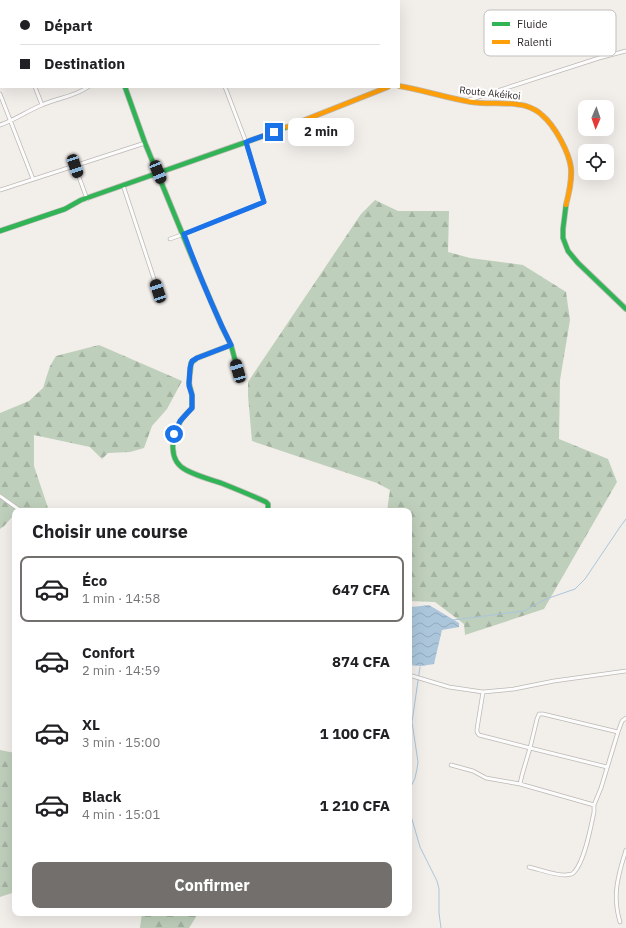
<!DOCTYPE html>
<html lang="fr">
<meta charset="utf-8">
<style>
body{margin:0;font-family:"IBM Plex Sans",sans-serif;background:#f6f6f6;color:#202124;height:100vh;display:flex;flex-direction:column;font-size:15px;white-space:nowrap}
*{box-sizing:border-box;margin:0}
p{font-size:13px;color:#757577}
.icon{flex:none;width:22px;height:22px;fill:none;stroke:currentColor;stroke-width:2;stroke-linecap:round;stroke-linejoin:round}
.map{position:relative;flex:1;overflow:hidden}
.side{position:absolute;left:12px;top:508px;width:400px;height:408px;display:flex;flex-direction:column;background:#fff;border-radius:8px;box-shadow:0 4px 16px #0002}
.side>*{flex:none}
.hud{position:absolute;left:0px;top:0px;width:400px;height:88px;box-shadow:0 4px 16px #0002;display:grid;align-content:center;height:88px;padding:0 20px;background:#fff}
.needle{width:26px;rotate:182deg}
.buttons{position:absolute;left:578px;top:100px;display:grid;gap:8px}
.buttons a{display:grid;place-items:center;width:36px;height:36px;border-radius:8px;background:#fff;box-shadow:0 4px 16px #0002;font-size:20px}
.end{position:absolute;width:18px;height:18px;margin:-9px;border:5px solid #1a73e8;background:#fff;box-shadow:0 0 0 2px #fff}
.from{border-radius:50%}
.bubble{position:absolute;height:28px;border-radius:8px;background:#fff;box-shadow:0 4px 16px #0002;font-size:13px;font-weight:700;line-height:28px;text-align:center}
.car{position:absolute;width:12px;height:24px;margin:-12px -6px;border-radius:5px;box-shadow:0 0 3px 1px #0007;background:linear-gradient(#222 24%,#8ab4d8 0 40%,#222 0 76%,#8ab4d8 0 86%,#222 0)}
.hud b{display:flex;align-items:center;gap:14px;height:38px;font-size:15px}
.hud b+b{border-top:1px solid #e0e0e0}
.hud i{width:10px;height:10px;background:#202124}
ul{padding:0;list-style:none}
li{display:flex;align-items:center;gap:12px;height:66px;margin:0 8px 6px;padding:0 12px;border:2px solid transparent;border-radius:8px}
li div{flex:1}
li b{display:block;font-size:15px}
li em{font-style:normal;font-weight:700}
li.selected{border-color:#736f6c}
li>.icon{width:36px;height:36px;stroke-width:1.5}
h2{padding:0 20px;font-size:18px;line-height:48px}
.action{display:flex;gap:8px;margin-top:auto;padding:8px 20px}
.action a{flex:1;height:46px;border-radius:8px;background:#736f6c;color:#fff;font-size:16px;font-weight:700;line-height:46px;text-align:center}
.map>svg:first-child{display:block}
.forest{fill:url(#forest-firs)}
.water{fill:url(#water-waves)}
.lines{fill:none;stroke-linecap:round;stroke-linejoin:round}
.stream{stroke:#abc6db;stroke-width:1}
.street-casing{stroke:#bcb9b5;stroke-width:4.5}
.fast-casing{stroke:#bcb9b5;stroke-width:6}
.slow-casing{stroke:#bcb9b5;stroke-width:6}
.street{stroke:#fdfcfc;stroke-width:3}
.fast{stroke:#30b455;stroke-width:4.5}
.slow{stroke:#ff9f0a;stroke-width:4.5}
.route{stroke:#1a73e8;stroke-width:5}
.labels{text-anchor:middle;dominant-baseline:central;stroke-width:4;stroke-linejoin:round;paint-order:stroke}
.street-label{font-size:10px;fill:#2e2b28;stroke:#fff}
.key{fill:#fff;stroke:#c0bfbe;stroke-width:1}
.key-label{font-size:11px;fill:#2e2b28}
</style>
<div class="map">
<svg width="626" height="928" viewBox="0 0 626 928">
<defs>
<pattern id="forest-firs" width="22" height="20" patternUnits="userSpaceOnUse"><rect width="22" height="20" fill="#becfbb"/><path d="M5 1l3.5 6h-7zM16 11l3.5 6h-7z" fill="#a4b2a1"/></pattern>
<pattern id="water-waves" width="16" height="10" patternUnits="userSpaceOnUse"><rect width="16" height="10" fill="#abc6db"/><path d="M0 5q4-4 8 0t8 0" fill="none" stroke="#93aabc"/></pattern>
</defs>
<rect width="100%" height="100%" fill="#f2eeea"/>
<!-- forest -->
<path class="forest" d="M375 200 398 211H449L448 252 470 258 523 265 566 292 570 320 560 380 559 439 608 459 617 482 544 609 465 635 464 624 435 602 409 601V511H387L390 490 377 483 252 441 248 396V382L361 214Z
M99 345 182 381 167 409 152 426 144 448 130 452 108 453 102 459 90 447 34 435V466L49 511H15V515H14L4 526 0 529V413L29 401 43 388 50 366 56 356Z
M0 750 15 753V892L0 897Z
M142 913H196V917L189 928H140Z"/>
<!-- water -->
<path class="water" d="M429 605 459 623V627L442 630 434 664 421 666 409 665V610L412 607Z"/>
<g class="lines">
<!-- stream -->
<path class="stream" d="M453 620 524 611 546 599 575 589 585 579 620 527 626 519
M409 791 415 778 417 769 418 762 412 722 420 667
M409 809 420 847 437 881 439 889V913L441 928"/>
<!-- street casing -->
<g class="street-casing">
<path id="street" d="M1 0 2 1
M192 0V1
M91 1 93 0
M202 1 204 0
M0 33H1
M35 87 42 105
M0 94 33 179
M469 100 599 58 626 51
M0 125C15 120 27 111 42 105 57 98 74 97 88 87
M75 166 87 199
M123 185 158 291
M0 190 145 143
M170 239 184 234 264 202 246 142 225 87
M0 496 21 511
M409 675 449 687 483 692 514 689 554 681 626 671
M483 692 477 729V732L479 735 530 748 537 719 539 714H543L618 732
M451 765 473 771 486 778 520 784 594 805
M520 784 522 775 530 748 607 767
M529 867C538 869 557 876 566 875 566 875 571 874 572 874 584 866 591 826 594 812V805L601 788 618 732 622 721 626 718
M620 922C612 896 618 875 626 850"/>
</g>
<!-- fast casing -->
<g class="fast-casing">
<path id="fast" d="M125 87 145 143 194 262 222 327 231 345 238 371
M566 205 563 229V238L568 251 578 263 626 309
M0 231 65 209 81 200 266 135 287 127
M231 345 197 358 191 363 189 383 192 395V408C188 412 183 417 180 422 171 437 168 461 186 470 197 476 209 479 221 483 236 489 251 495 266 502L268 504V511"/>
</g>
<!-- slow casing -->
<g class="slow-casing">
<path id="slow" d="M313 0 314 1
M399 86C411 88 423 91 435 94 447 97 459 100 471 102 489 105 508 101 526 106 532 108 538 111 542 115 555 126 569 152 571 168 572 181 569 193 566 205
M287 127 388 87"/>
</g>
<!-- street -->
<use href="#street" class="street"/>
<!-- fast -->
<use href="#fast" class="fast"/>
<!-- slow -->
<use href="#slow" class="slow"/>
</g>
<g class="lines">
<!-- route -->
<path class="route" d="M174 434 180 421 192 408V395L189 386V383L190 368 192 361 197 358 231 345C213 309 198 272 184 234L264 202 246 142 274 132"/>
</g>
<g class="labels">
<!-- street labels -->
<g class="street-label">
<text transform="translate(490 93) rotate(6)">Route Akéikoi</text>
</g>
</g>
<!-- legend -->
<rect x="484" y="10" width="132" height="46" rx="6" class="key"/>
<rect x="492" y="22" width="18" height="4" fill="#30b455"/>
<rect x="492" y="40" width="18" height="4" fill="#ff9f0a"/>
<g class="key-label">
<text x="517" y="28">Fluide</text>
<text x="517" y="46">Ralenti</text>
</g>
</svg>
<div class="buttons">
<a><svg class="needle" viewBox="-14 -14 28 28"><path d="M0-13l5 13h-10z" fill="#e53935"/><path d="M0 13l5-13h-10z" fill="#757577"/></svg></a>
<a><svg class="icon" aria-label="locate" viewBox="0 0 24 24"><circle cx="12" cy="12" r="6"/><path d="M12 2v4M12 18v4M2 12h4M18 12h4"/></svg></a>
</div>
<i class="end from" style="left:174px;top:434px"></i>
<i class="end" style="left:274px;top:132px"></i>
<div class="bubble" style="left:288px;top:118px;width:66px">2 min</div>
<i class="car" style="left:75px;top:166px;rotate:161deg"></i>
<i class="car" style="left:158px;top:172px;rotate:158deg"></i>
<i class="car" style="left:158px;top:291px;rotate:342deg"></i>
<i class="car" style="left:238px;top:371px;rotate:344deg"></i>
<div class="hud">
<b><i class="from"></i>Départ</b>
<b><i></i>Destination</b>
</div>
<section class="side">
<h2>Choisir une course</h2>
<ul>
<li class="selected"><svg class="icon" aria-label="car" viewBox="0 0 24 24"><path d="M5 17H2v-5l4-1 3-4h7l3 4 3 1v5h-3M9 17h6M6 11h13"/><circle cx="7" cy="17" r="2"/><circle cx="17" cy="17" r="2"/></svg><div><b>Éco</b><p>1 min · 14:58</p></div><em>647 CFA</em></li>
<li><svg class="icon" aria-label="car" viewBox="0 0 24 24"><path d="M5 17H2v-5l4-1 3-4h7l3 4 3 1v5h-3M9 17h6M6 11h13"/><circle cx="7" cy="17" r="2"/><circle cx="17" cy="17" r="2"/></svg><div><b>Confort</b><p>2 min · 14:59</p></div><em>874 CFA</em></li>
<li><svg class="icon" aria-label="car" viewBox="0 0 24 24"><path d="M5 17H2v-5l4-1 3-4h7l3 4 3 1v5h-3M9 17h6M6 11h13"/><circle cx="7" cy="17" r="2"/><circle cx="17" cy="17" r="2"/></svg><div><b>XL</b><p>3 min · 15:00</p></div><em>1 100 CFA</em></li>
<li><svg class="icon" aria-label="car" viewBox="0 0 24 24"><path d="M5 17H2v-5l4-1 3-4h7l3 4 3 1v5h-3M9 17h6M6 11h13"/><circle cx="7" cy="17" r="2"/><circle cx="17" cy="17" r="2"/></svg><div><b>Black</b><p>4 min · 15:01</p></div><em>1 210 CFA</em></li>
</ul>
<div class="action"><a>Confirmer</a></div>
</section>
</div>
